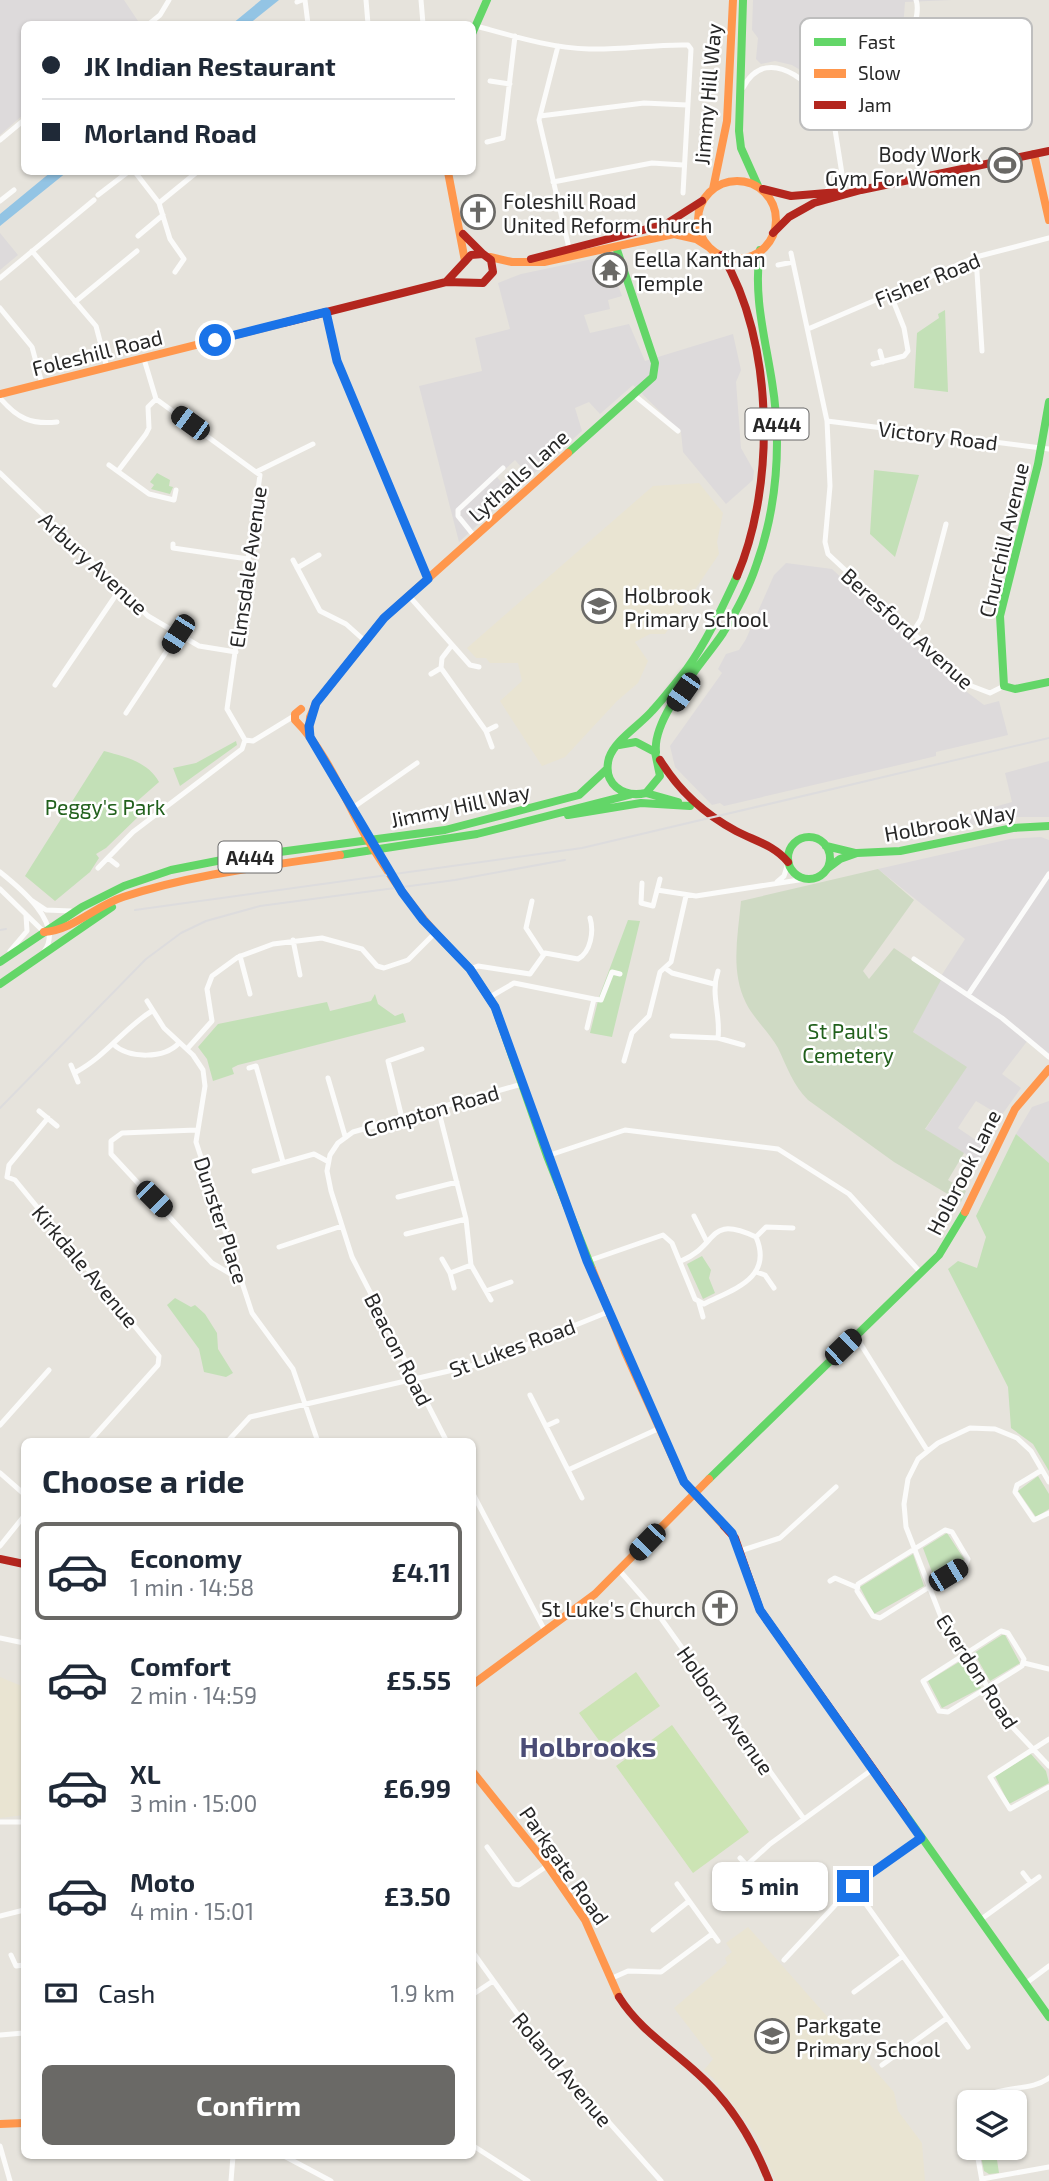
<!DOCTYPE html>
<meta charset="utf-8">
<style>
body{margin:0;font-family:"Exo 2",sans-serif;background:#f6f6f7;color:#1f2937;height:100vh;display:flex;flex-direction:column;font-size:26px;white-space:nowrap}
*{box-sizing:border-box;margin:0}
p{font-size:23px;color:#747a83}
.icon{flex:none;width:38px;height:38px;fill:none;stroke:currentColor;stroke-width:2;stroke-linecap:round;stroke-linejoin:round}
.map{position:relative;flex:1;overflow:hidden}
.side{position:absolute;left:21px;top:1438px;width:455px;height:721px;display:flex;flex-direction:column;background:#fff;border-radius:10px;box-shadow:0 2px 5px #0004}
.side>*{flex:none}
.guide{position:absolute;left:21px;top:21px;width:455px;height:154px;border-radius:10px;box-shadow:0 2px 5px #0004;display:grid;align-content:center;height:154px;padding:0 21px;background:#fff}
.tools{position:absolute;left:957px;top:2090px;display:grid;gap:14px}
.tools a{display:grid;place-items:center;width:70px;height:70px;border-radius:10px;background:#fff;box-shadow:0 2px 5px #0004;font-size:35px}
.end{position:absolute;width:32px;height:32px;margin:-16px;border:9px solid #1a73e8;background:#fff;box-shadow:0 0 0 4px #fff}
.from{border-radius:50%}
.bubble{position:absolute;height:49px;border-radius:10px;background:#fff;box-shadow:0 2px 5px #0004;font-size:23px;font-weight:700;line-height:49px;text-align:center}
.car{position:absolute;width:21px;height:42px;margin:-21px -10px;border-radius:9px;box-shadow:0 0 5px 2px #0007;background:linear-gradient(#222 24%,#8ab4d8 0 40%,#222 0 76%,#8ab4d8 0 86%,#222 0)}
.guide b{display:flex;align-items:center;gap:24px;height:66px;font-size:26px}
.guide b+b{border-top:2px solid #e0e1e3}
.guide i{width:18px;height:18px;background:#1f2937}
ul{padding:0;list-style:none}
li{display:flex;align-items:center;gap:21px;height:98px;margin:0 14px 10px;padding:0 7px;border:4px solid transparent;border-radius:10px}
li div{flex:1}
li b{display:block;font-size:26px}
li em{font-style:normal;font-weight:700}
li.active{border-color:#6a6966}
li>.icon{width:63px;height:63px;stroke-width:1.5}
h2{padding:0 21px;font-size:32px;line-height:84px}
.pay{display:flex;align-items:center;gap:18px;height:77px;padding:0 21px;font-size:26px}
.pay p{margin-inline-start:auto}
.action{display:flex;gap:14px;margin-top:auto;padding:14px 21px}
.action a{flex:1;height:80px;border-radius:10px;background:#6a6966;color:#fff;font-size:28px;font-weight:700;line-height:80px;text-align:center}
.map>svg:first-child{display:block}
.industrial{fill:#dddadb}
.education{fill:#e9e4d2}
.green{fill:#c3e0b7}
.cemetery{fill:#cfdac4}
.pitch{fill:#cce4b4}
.water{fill:#93c4e4}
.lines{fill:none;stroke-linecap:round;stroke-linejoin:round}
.street{stroke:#fbfbfa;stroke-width:5}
.fast{stroke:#63d668;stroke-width:8}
.slow{stroke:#ff974d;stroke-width:8}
.jam{stroke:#b3261e;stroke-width:8}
.rail{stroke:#dddcdd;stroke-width:2}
.route{stroke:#1a73e8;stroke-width:9}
.labels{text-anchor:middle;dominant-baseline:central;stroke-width:5;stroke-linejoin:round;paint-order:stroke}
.shield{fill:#fff;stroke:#686868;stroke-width:2}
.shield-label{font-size:19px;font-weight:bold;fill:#272727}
.street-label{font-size:21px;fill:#272727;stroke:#fff}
.poi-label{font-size:21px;fill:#272727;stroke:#fff;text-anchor:start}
.park-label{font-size:21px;fill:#21601c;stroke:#fff}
.district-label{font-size:28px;font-weight:bold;fill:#4b4c75;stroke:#fff}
.key{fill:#fff;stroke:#bebebe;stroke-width:2}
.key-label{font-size:19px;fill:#272727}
</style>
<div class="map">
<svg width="1049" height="2181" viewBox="0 0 1049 2181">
<rect width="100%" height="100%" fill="#e6e3dc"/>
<!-- industrial -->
<path class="industrial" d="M0 0H124L140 24H24V114L0 135Z
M753 0H952L905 2 902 41 889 75 874 86 842 100 832 98 810 76 792 65 775 61 761 64 756 59 758 38 752 30Z
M0 233 18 255 0 270Z
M607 256 622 296 608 300 610 309 584 315 590 333 629 324 645 361 733 334 741 370 736 382 741 448 754 471 753 480 726 504 683 452 681 432 633 385 600 414 589 402 575 408 582 431 530 477 515 460 497 477 511 494 459 542 419 386 482 371 475 338 510 329 498 283 521 274Z
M786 563 832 569 963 689 984 705 999 701 1008 735 936 752V756L899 765 724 806 720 803 712 805 675 767 670 746 722 673 718 669 726 654 739 650 746 639 774 575Z
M1049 761V817H1015L939 831 937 823 1012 802 1005 773Z
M1041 837 1049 840V1057L1028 1040 1002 1074 1021 1088 1001 1116 976 1101 965 1117 958 1128 986 1147 979 1162 925 1130 966 1067 913 1032 943 973 965 939 878 869 1010 839Z
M1049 1101V1163L1016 1134 1032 1107Z"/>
<!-- education -->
<path class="education" d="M699 483 723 513 717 542 719 554 665 634H650L635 642 648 661 638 683 617 701 565 757 542 766 500 701 522 681 518 663H490L486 658H476L467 648 653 486Z
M0 1677 24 1687V1815L0 1818Z
M748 1927 894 2092 898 2111 922 2143 925 2181H776L755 2134 715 2080 704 2070 713 2059 674 2008 727 1963 725 1958 732 1952 726 1943Z"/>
<!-- green -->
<path class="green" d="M945 310 948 392 914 388 917 333 939 318 938 314Z
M874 470 919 475 895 557 870 534Z
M157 473 170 480 169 486 173 487 170 494 151 489 154 485 150 482Z
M236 741 237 745 180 786 173 768 196 763Z
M104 751C126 757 148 762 159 782L134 804 141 814 106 848 96 854 99 858 90 872 55 901 25 876Z
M628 920 640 921 612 1037 590 1033 599 997Z
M375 994 378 1004 395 1016 403 1013 406 1022 238 1065 232 1068 234 1074 213 1081 207 1059 198 1047 218 1024 327 1002 330 1011 371 1001Z
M1016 1134 1049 1163V1471L1033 1444 1011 1428 1008 1387 948 1269 958 1261 977 1268 986 1237 976 1216Z
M702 1256 711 1270 709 1278 715 1293 703 1299 687 1264Z
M175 1298 191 1307 195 1305 205 1314 217 1333 218 1349 233 1373 226 1377 204 1372 199 1349 167 1305Z
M1038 1476 1049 1494V1509L1036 1517 1018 1491Z
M947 1533 964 1559 935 1580 923 1548Z
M913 1554 924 1586 874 1614 860 1587Z
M1002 1635H1005L1020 1663 990 1681 974 1653Z
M964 1659 981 1688 942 1708 928 1681Z
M1031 1754 1046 1771 1049 1783 1009 1804 995 1776Z
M979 2147H995L999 2173 989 2174 984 2171Z"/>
<!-- cemetery -->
<path class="cemetery" d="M878 869 914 900 863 971 869 979 894 948 941 980 913 1032 967 1067 925 1129 964 1153 948 1180 966 1191 961 1202 894 1162 808 1100C793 1085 787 1067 778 1048 769 1032 754 1019 746 1003 730 971 738 935 741 901Z"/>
<!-- pitch -->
<path class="pitch" d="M636 1672 660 1706 603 1746 579 1713Z
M672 1725 749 1832 693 1873 616 1766Z"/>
<!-- water -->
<path class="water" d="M261 0H279L249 24H232Z
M51 172H67L0 226V214Z"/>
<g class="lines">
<!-- street -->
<path class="street" d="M305 0 308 24
M366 0 368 24
M421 0 423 24
M297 2 302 0
M149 24 160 15 169 0
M476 26C513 36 551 48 589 49 623 50 655 44 688 45L691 49 683 193
M558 46 539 120 569 248
M490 81 510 84
M743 88C768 38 824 91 834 123
M823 100 838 106C853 101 871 98 884 88 898 77 923 17 916 0
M540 116 644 103 687 105
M0 140 24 120
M487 142 503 138 515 36
M135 172 159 203 170 239 184 259 175 272
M553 182 652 163 683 165
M826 191 842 174 834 123 838 106
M98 195 128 172
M0 201 14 190
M159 203 197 172
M138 236 163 215
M32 251 96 326 107 368
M791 253 827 421 830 486 825 542 828 554 969 685 990 693 1004 686
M976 257 982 351
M778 265 793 262
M0 278 94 200
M75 302 137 251
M0 308 32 347 42 384
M325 312 337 361 428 579
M808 329 976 257 1049 238
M880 351 883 362
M144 359 156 399 260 475 227 709 245 740
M873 364 904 356 908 351 904 328 890 293
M634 395 678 431
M0 398C17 418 31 425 57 422
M827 421 1049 449
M109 465 149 494 174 500 176 490
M118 471 146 434 149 428 148 407 156 399
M258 471 313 444
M0 473 148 616 199 646 236 652
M475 537 458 516V510L503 468
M173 544V548L248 559
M293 560 320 611 346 624 365 641
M297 568 319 555
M409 596 470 665 479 667
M912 633 921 619 946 524
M452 645 442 658 441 668 486 731 492 747
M431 674 441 668
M55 685 120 589
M126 713 178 634
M486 731 496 726
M351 809 417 763
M108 858 117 865
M98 868 133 832 242 749 245 740 253 741 294 716
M0 872C20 888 63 923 45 950
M777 882 784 876 788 863
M642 883 641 903 653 906 660 879
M0 889 43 931
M657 890 696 896 805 879
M31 900 46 910 71 911
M532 901 526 928 543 954
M293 940 300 975
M10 951 27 931 26 915
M240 956 250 994
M914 959 1002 1018 1049 1057
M665 968 672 973 714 984
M470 969 478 966 530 974 545 953 578 959C591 952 594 931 590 918
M968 995 1049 874
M490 997 514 983 594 999 587 1028
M594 999 601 1000 612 972 620 974
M147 1001 164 1028 193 1055 203 1070 205 1086 196 1142 252 1313 293 1369 318 1442
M672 1036 718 1038C721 1014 710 995 718 971
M718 1038 743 1045
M113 1044C129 1059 164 1059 179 1043
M187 1049 212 1021 207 989 212 976 238 957 273 944 322 938 362 949 377 966 384 968 408 960 435 933
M624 1061 632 1033 649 1016 660 972 671 962 686 896
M71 1065 78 1082
M249 1068 256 1066 283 1162
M76 1072C106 1056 124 1028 152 1011
M328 1078 345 1136
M39 1111 57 1126
M402 1118 388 1061 422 1049
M196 1130 122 1133 111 1141V1154L212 1263 241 1280
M547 1156 625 1130 778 1149 849 1194 921 1273
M254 1171 314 1154 327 1161
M7 1177 15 1180 159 1356 158 1365 89 1442
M7 1177 9 1165 48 1118
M398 1197 457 1182
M694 1216 707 1242
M466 1219 471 1265 491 1300
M406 1234 466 1219 438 1108
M756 1237 766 1227 793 1228
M279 1247 342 1226
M442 1259 450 1273 471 1265
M588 1261 663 1235 672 1243 695 1299 704 1304C731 1290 774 1279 756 1237 706 1214 720 1245 681 1261
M756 1272 765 1275 774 1288
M450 1273 454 1288
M486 1291 511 1282
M699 1303 703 1317
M855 1335 927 1450
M530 1395 568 1470 660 1428
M0 1425 49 1370
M546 1426 557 1421
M227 1442 250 1417 479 1364 608 1312
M447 1442 352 1257 331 1191 327 1171 330 1155 338 1143 353 1132 522 1084
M568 1470 582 1498
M1042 1470 1017 1485 1015 1492 1034 1520 1049 1513
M0 1473 24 1494
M1049 1482 1031 1451 1017 1438 995 1429 970 1428 938 1443 918 1459 908 1479 904 1504 906 1527 941 1617 976 1665 1002 1716 1049 1766
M472 1492 545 1631
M945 1530 952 1532 968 1559 966 1564 880 1618 873 1616 857 1591 858 1584Z
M0 1546 24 1516
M740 1551 780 1538 836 1487
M619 1570 660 1617 804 1819
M830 1581 835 1578 856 1587
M1001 1631 1008 1633 1024 1659 1022 1666 948 1712 939 1711 923 1681Z
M0 1638 24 1643
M1024 1663 1049 1669
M1049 1739 990 1777 1010 1809 1049 1787
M0 1822H24
M487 1847 514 1884 519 1885 547 1866
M740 1858 753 1872
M748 1864 770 1844 873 1769
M1023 1873 1030 1882
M677 1884 718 1941
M853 1886 968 2047
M0 1916 24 1910
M980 1920 1039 1877
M653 1930 689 1901
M472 1951 536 2040 661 2181
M11 1955 16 1966 24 1965
M784 1960 853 1886 921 1837
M610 1979 628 1971 661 1972 712 1934
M1025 1984 1049 1966
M854 1992 903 1956
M472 1995 493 1981
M0 2035 24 2033
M882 2065 947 2018
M980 2102C998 2083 1029 2093 1049 2078
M472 2145 528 2181
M0 2146 10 2181
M976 2147 982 2181
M284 2156 331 2181
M982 2179 1049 2167
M231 2181 233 2156"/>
<!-- fast -->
<path class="fast" d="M743 0 739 131 741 148 758 186
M472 34 487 0
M1049 402 1038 464 1000 616 1004 686 1015 689 1049 682
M568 453 653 377 655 363 616 247
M619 745 636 742 655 752 660 776 646 793C623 798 602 784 609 758 615 740 640 725 652 711 664 698 675 684 686 670 707 641 722 608 737 576
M656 752C652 717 703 663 723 633 736 612 748 590 756 566 777 508 782 443 772 382 765 337 753 296 760 250
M646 793 678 802
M568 815 641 803 690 806
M788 858a21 21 0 1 1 42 0a21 21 0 1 1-42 0Z
M826 846 855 853
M340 855 477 834 629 795
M828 868 840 859 857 853 900 851 1013 828 1049 826
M445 943 470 969 495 1007 547 1156 592 1269
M0 962 82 907 124 886 171 870 227 859 445 830 579 795 607 769
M0 984 112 907
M709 1479 939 1255 965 1212
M903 1811 1049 2017"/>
<!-- slow -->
<path class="slow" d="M1034 154 1049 220
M448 172 465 261
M698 220a39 39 0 1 1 78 0a39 39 0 1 1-78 0Z
M713 189 727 121 733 0
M490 257 512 262H544L674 234 696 239 710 248
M0 394 283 323
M301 709 295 714V720C327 752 343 796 365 835 388 874 414 911 445 943
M309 734 310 717 316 703 384 618 568 453
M44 932C73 930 95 906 123 897 193 874 267 866 340 855
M965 1212 1015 1109 1049 1069
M592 1269 625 1352 684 1482 724 1526
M472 1685 595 1594 709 1479
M472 1771 545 1862 585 1920 619 1997
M0 2124 24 2123"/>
<!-- jam -->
<path class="jam" d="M763 189 791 196 839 192
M773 233 789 217 814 203 861 190 1049 151
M463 234 483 254
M722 255C774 341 776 484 737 576
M531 259 666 224 702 201
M283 323 446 282 483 283 493 272 491 260 483 254 471 255 446 282
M660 760C679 791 704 814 736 831 755 841 774 845 788 862
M724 1526 735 1538 760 1610 903 1811
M0 1559 24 1564
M619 1997C639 2029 670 2048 697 2073 730 2102 753 2140 769 2181"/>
<!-- rail -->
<path class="rail" d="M135 910 582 848 1049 738
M0 930 6 929
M0 1108 146 959 181 933 206 921 260 906 455 880 565 860"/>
</g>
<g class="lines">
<!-- route -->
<path class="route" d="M215 340 326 312 337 361 428 579 384 618 316 703 309 726 310 737 402 892 423 920 470 969 495 1007 587 1261 684 1482 732 1533 760 1610 921 1838 853 1886"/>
</g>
<!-- icons -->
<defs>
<g id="stadium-ring" transform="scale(1.75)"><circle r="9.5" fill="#fff" stroke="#6a6966" stroke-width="1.5"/><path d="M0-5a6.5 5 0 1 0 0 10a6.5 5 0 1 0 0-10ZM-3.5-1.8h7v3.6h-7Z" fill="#6a6966"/></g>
<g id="church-ring" transform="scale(1.75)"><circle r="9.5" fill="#fff" stroke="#6a6966" stroke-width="1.5"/><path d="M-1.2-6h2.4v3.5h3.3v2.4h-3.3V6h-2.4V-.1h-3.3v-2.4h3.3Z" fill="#6a6966"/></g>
<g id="temple-ring" transform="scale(1.75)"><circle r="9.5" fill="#fff" stroke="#6a6966" stroke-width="1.5"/><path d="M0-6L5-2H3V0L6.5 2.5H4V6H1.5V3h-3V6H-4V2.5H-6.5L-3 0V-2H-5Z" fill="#6a6966"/></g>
<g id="school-ring" transform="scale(1.75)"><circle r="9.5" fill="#fff" stroke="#6a6966" stroke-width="1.5"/><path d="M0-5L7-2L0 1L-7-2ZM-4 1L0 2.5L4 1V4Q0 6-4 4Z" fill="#6a6966"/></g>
</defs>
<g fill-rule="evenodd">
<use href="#stadium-ring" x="1005" y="165"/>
<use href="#church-ring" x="478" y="212"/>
<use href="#temple-ring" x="610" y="270"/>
<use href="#school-ring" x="599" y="606"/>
<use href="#church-ring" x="720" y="1608"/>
<use href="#school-ring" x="772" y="2036"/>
</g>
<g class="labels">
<!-- shield labels -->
<g class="shield">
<rect x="745.5" y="408.5" width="63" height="31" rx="5"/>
<rect x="218.5" y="841.5" width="63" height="31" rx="5"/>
</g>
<g class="shield-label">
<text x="777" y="424">A444</text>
<text x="250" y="857">A444</text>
</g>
<!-- street labels -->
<g class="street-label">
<text transform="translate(707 94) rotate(-85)">Jimmy Hill Way</text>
<text transform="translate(927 279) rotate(-22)">Fisher Road</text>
<text transform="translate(97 352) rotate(-14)">Foleshill Road</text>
<text transform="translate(938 435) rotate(7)">Victory Road</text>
<text transform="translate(518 475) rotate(-42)">Lythalls Lane</text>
<text transform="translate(1003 540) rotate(-77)">Churchill Avenue</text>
<text transform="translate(94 563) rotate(43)">Arbury Avenue</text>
<text transform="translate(247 567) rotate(-82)">Elmsdale Avenue</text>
<text transform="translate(908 628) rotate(42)">Beresford Avenue</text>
<text transform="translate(460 805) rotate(-12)">Jimmy Hill Way</text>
<text transform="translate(950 822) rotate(-10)">Holbrook Way</text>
<text transform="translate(431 1110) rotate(-16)">Compton Road</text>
<text transform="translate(963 1172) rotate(-63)">Holbrook Lane</text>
<text transform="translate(222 1220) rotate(72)">Dunster Place</text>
<text transform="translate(86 1266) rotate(50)">Kirkdale Avenue</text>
<text transform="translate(512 1347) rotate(-20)">St Lukes Road</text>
<text transform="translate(399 1349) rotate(63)">Beacon Road</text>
<text transform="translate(978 1671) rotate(57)">Everdon Road</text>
<text transform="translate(726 1710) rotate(55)">Holborn Avenue</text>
<text transform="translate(565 1865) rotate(55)">Parkgate Road</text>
<text transform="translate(563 2069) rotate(50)">Roland Avenue</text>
</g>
<!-- poi labels -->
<g class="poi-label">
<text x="981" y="153" text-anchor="end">Body Work<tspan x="981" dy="24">Gym For Women</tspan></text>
<text x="503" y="200">Foleshill Road<tspan x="503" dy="24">United Reform Church</tspan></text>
<text x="634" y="258">Eella Kanthan<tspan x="634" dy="24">Temple</tspan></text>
<text x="624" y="594">Holbrook<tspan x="624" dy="24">Primary School</tspan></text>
<text x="696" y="1608" text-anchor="end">St Luke's Church</text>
<text x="796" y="2024">Parkgate<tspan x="796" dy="24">Primary School</tspan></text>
</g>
<!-- park labels -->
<g class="park-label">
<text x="105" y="806">Peggy's Park</text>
<text x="848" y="1030">St Paul's<tspan x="848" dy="24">Cemetery</tspan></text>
</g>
<!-- district labels -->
<g class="district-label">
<text x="588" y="1746">Holbrooks</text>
</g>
</g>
<!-- legend -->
<rect x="800" y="18" width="232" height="112" rx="10" class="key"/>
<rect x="814" y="38" width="32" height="8" fill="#63d668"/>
<rect x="814" y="69" width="32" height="9" fill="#ff974d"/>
<rect x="814" y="101" width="32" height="8" fill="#b3261e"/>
<g class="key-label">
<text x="858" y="49">Fast</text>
<text x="858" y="80">Slow</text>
<text x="858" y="112">Jam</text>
</g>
</svg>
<div class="tools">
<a><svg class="icon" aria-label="layers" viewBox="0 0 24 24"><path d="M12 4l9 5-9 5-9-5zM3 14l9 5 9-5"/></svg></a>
</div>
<i class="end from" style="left:215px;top:340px"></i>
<i class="end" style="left:853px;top:1886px"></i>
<div class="bubble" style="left:712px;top:1862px;width:116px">5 min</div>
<i class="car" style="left:190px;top:423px;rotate:306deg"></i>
<i class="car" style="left:178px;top:634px;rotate:213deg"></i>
<i class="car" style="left:683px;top:692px;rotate:215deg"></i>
<i class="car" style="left:154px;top:1199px;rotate:135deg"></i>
<i class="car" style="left:843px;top:1347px;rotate:46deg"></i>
<i class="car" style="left:647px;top:1542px;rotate:224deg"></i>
<i class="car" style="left:948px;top:1575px;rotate:59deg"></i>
<div class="guide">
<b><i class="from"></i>JK Indian Restaurant</b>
<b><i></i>Morland Road</b>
</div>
<section class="side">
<h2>Choose a ride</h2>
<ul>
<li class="active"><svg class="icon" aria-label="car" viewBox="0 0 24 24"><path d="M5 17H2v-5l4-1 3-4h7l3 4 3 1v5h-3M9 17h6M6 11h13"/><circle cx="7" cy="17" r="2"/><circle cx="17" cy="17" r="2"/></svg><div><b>Economy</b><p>1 min · 14:58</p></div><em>£4.11</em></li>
<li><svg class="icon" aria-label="car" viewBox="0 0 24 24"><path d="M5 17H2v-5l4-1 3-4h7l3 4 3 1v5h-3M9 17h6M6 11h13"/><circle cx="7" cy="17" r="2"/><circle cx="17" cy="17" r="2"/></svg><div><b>Comfort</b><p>2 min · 14:59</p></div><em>£5.55</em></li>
<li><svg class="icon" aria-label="car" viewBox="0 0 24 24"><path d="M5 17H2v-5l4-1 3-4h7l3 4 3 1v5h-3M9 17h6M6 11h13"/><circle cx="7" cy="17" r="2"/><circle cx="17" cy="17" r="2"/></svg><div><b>XL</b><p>3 min · 15:00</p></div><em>£6.99</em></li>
<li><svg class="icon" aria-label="car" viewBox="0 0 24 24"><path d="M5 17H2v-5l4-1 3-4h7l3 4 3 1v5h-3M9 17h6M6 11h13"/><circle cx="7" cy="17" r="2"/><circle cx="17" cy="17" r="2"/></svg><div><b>Moto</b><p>4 min · 15:01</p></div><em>£3.50</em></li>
</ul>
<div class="pay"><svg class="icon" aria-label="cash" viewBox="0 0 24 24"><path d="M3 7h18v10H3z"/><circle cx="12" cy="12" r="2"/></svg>Cash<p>1.9 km</p></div>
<div class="action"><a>Confirm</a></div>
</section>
</div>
